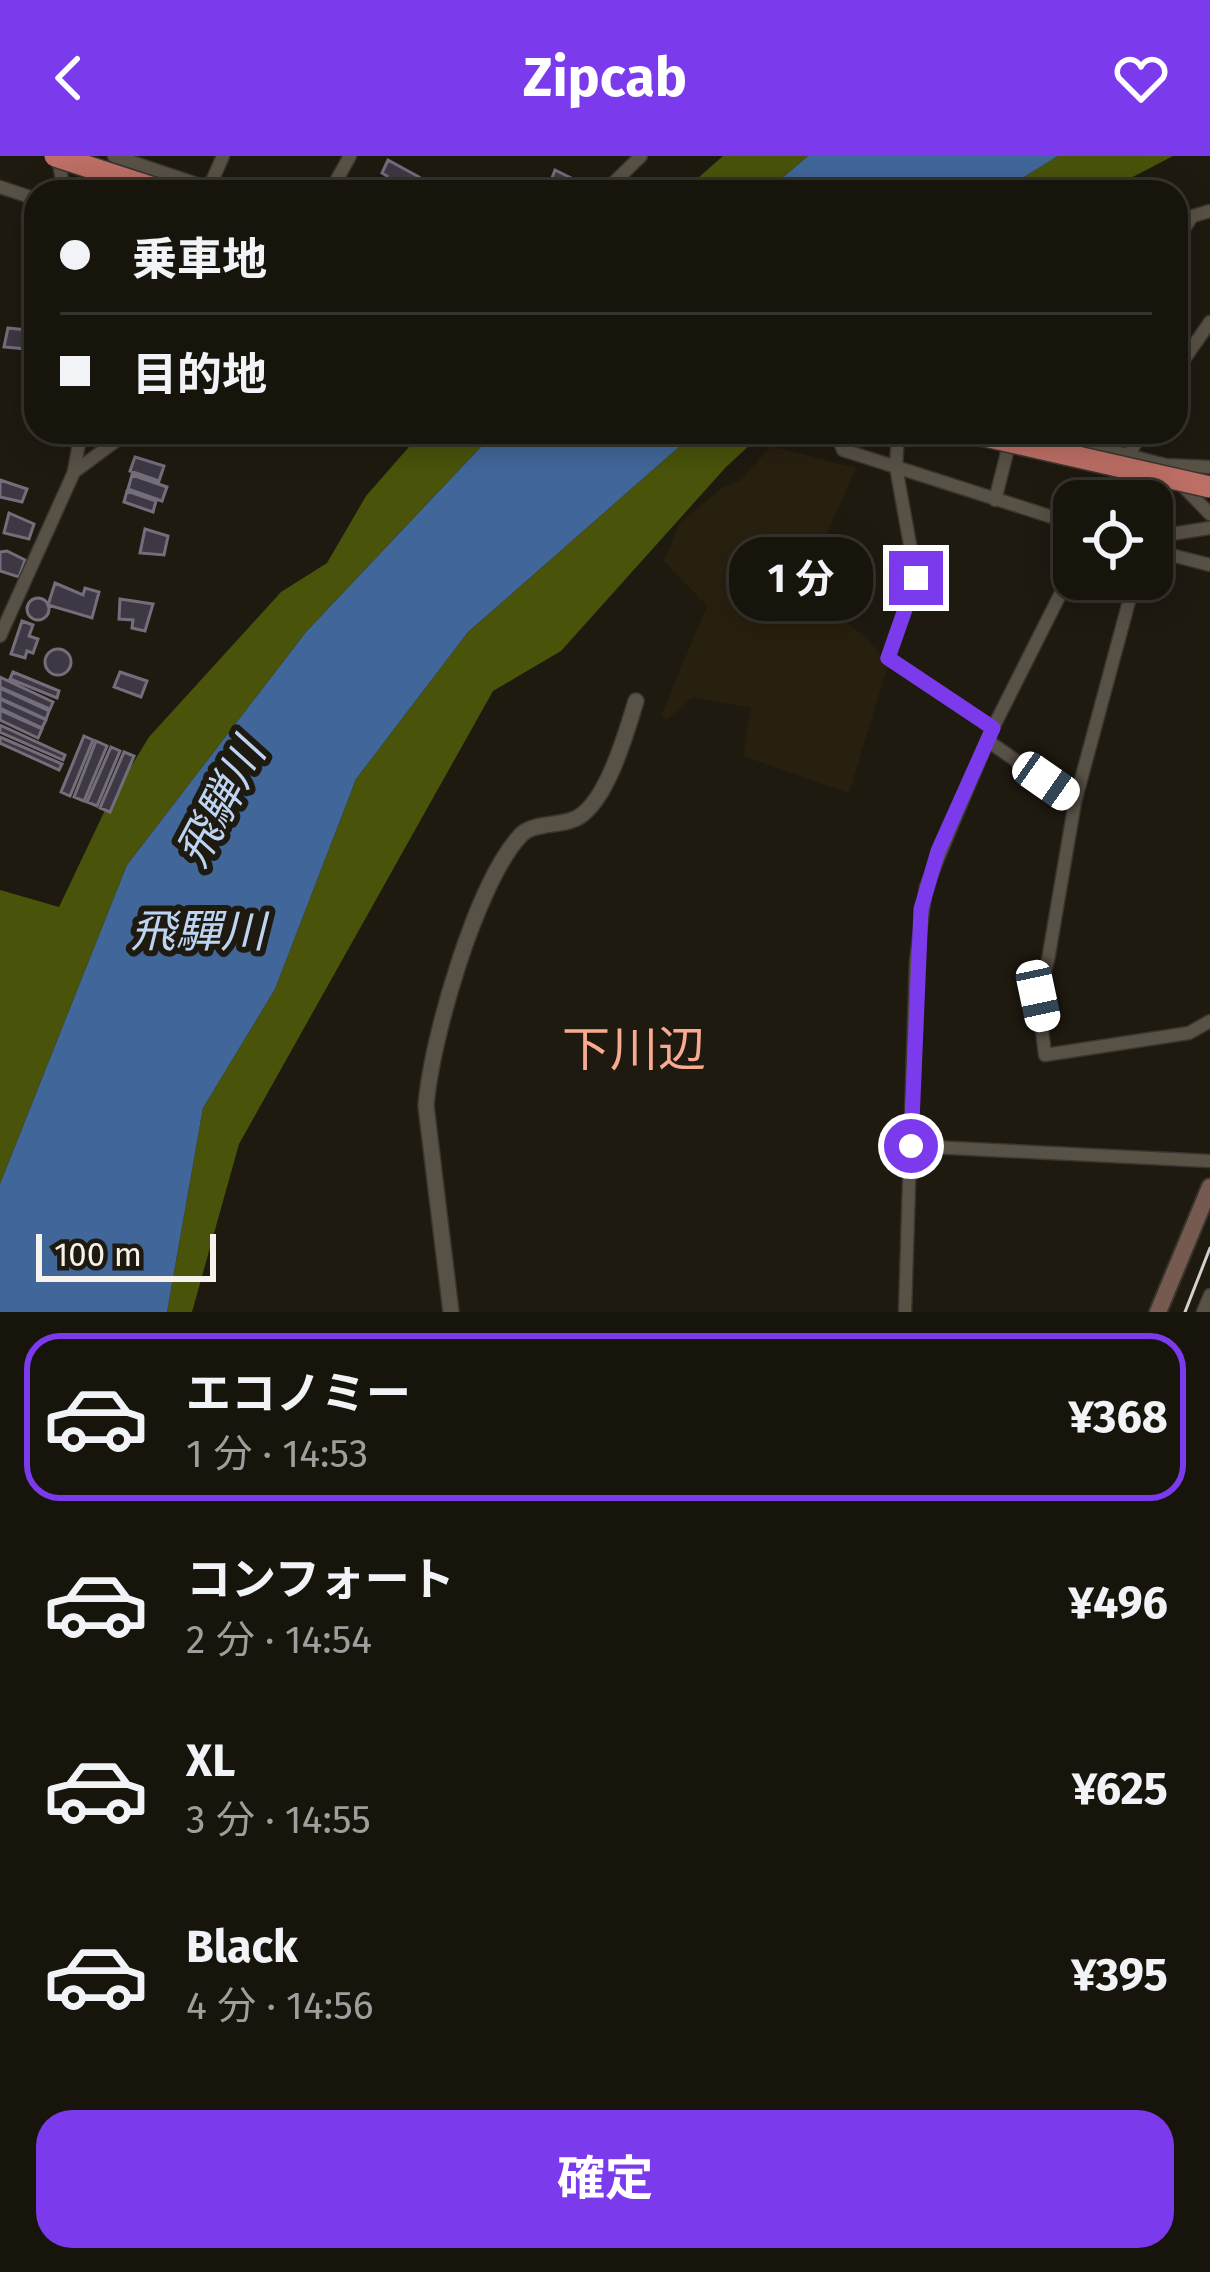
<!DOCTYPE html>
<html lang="ja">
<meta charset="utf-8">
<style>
body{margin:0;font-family:"Fira Sans","Noto Sans JP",sans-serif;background:#201d15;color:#f1f3f6;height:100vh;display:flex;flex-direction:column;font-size:45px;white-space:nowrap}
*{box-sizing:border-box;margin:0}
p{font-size:39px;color:#9e9e9d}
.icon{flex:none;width:66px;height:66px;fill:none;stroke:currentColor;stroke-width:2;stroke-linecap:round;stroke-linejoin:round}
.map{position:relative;height:1156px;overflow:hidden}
.sheet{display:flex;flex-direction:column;background:#17140c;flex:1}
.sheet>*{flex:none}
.hud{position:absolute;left:24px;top:24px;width:1164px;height:264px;border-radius:36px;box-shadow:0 6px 30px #0003,0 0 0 3px #36332d;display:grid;align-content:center;height:264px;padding:0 36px;background:#17140c}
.controls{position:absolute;left:1053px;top:324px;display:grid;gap:24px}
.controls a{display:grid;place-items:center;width:120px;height:120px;border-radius:24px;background:#17140c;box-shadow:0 6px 30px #0003,0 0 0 3px #36332d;font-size:60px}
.scale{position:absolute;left:36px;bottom:30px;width:180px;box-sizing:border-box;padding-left:12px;border:6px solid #f7f3ec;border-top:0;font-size:33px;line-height:42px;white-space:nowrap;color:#f7f3ec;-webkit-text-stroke:9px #1f1a10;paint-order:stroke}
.end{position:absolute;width:54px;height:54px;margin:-27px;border:15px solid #7c3aed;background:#fff;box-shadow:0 0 0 6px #fff}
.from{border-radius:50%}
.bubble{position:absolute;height:84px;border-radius:36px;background:#17140c;box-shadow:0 6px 30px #0003,0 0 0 3px #36332d;font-size:39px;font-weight:700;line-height:84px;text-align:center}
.car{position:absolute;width:36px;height:72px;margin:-36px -18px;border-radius:15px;box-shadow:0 0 9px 3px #0007;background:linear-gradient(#fff 24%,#345 0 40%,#fff 0 76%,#345 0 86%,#fff 0)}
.hud b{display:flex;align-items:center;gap:42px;height:114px;font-size:45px}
.hud b+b{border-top:3px solid #36332d}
.hud i{width:30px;height:30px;background:#f1f3f6}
ul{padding:21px 0 0;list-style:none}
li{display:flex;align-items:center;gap:36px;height:168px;margin:0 24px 18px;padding:0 12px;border:6px solid transparent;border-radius:36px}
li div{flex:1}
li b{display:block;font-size:45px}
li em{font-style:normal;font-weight:700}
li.current{border-color:#7c3aed}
li>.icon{width:108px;height:108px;stroke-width:1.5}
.button{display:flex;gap:24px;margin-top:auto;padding:24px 36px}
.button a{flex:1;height:138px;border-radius:36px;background:#7c3aed;color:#fff;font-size:48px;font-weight:700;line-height:138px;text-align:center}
header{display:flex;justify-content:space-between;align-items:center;height:156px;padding:0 36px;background:#7c3aed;color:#fff;font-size:54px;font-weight:700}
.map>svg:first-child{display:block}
.built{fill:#28200f}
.forest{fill:#49530a}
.water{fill:#416699}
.building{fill:#3e3844;stroke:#746e7b;stroke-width:3}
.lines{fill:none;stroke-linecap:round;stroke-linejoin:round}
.minor-casing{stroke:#393530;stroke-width:15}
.tertiary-casing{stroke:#393530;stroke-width:18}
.secondary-casing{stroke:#393530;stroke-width:20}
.minor{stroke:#585146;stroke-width:12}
.tertiary{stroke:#585146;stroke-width:15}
.secondary{stroke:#765a4f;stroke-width:16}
.rail{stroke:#d5d1ca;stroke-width:3}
.motorway-bridge-casing{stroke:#393530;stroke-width:24;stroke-linecap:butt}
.motorway-bridge{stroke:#bd6f65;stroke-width:21}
.route{stroke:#7c3aed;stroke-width:15}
.labels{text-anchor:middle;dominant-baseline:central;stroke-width:12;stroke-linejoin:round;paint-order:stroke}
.water-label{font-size:45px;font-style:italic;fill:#bed4f3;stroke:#1f1a10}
.quarter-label{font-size:48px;fill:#f9aa91;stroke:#1f1a10}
</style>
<header><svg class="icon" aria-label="back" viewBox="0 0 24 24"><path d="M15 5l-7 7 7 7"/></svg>Zipcab<svg class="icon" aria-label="heart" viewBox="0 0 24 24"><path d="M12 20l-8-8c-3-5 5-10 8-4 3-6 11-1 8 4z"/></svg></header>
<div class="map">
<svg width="1210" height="1156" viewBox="0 0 1210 1156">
<rect width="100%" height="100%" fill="#1f1a10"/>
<!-- built -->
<path class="built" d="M771 290 856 312 803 431 867 483 888 509 849 637 743 600 751 552 693 541 667 564 661 560 707 450 664 405 679 368 722 332 741 324Z"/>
<!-- forest -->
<path class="forest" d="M723 0H808L766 36H682Z
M1058 0H1173L1104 36H1000Z
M422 276H495L306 476 127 709 0 1028V734L59 751 107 650 149 581 281 436 327 407 366 340Z
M696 276H764L726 311 561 495 493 535 239 988 192 1156H167L203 952 275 833 356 623 468 476Z"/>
<!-- water -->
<path class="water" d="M808 0H1058L1000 36H766Z
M495 276H696L468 476 356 623 275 833 203 952 167 1156H0V1028L127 709 306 476Z"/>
<!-- building -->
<path class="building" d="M388 4 419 21 411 36 385 24 387 20 382 17Z
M555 14 579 26 576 34 581 36 547 35Z
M8 172 28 174 27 193 4 191Z
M135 301 164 310 159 325 130 315Z
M132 319 167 331 162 345 128 333Z
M0 324 27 333 22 346 0 341Z
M127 335 156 345 153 356 124 346Z
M9 357 34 368 29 383 4 377Z
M145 373 168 380 164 399 140 397Z
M7 395 25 404 19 421 0 415V396Z
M55 427 83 439 85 432 99 436 92 462 48 449Z
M27 453a11 11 0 1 1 22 0a11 11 0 1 1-22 0Z
M120 443 153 448 145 475 132 472 133 464 119 463Z
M22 465 33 469 29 480 38 483 33 497 27 495 25 502 11 498Z
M45 506a13 13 0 1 1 26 0a13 13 0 1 1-26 0Z
M13 516 59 535 57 542 10 523Z
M120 516 147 525 141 541 114 531Z
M0 521 53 546 50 553 0 531Z
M0 532 49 555 46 563 0 542Z
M0 543 46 564 42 572 0 552Z
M0 554 42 573 38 582 0 564Z
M0 569 65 599 63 604 0 576Z
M84 580 93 584 70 640 61 636Z
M0 581 62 608 59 614 0 587Z
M96 585 107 590 84 645 74 641Z
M111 591 120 595 97 650 87 646Z
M124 596 134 600 110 656 100 652Z"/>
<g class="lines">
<!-- minor casing -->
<g class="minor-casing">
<path id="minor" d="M114 0 221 36
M58 1 64 36
M0 31 36 43
M209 32 223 0
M330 36 350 0
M604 36 641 0
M1176 65 1210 55
M1176 85 1191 62
M1176 215 1210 166
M836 276 843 294 1074 368
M898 276 896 311 916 422 888 502 993 572
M1038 276 1166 309 1210 311
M74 315 81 276
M1177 324 1210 358
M995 344 1011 281
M1106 345 1141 276
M1152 381 1210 372
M1152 394 1210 409
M1135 423 1075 646 1048 804 1038 840 1045 899 1189 877 1210 865
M0 480 74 316 128 276
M988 585 1075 646
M911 990 1210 1005
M905 1156 916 805 926 731 993 572 1074 411
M1203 1156 1210 1139"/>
</g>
<!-- tertiary casing -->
<g class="tertiary-casing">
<path id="tertiary" d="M451 1156 426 950C431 884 476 728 520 680 531 667 556 670 572 664 605 654 626 577 636 545"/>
</g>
<!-- secondary casing -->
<g class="secondary-casing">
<path id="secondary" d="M1158 1156 1210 1031"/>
</g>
<!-- minor -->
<use href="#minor" class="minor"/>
<!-- tertiary -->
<use href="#tertiary" class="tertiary"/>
<!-- secondary -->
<use href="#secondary" class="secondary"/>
<!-- rail -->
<path class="rail" d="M1185 1156 1210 1092"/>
<!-- motorway-bridge casing -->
<g class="motorway-bridge-casing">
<path id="motorway-bridge" d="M55 0 166 36
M967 276 1210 331"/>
</g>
<!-- motorway-bridge -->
<use href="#motorway-bridge" class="motorway-bridge"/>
</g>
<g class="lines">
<!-- route -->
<path class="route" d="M911 990 921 753 938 695 993 572 888 502 916 422"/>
</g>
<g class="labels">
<!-- water labels -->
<g class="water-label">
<text transform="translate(221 647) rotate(-62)">飛騨川</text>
<text x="198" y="776">飛驒川</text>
</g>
<!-- quarter labels -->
<g class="quarter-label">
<text x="634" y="894">下川辺</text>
</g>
</g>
</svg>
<div class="controls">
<a><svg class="icon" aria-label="locate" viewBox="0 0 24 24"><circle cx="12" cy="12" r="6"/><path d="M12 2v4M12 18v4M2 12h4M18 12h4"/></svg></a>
</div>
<div class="scale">100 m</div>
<i class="end from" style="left:911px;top:990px"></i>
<i class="end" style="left:916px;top:422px"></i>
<div class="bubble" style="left:729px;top:381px;width:144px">1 分</div>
<i class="car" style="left:1046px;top:625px;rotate:125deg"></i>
<i class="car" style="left:1038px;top:840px;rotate:168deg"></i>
<div class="hud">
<b><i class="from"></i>乗車地</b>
<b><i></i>目的地</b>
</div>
</div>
<section class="sheet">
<ul>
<li class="current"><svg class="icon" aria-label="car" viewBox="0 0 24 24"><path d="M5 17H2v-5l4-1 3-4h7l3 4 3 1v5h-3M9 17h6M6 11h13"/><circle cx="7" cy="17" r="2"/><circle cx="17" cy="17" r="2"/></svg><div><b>エコノミー</b><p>1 分 · 14:53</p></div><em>¥368</em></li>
<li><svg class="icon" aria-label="car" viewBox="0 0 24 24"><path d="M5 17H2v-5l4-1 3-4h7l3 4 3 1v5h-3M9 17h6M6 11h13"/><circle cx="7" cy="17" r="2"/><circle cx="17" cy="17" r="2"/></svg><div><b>コンフォート</b><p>2 分 · 14:54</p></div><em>¥496</em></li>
<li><svg class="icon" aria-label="car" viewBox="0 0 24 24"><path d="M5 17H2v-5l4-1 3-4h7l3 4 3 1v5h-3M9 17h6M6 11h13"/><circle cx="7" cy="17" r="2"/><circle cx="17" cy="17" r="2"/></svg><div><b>XL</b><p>3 分 · 14:55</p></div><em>¥625</em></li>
<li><svg class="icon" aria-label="car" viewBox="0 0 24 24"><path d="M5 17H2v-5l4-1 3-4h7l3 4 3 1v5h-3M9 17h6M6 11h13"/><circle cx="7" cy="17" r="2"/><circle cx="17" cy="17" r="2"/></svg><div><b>Black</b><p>4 分 · 14:56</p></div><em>¥395</em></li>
</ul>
<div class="button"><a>確定</a></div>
</section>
